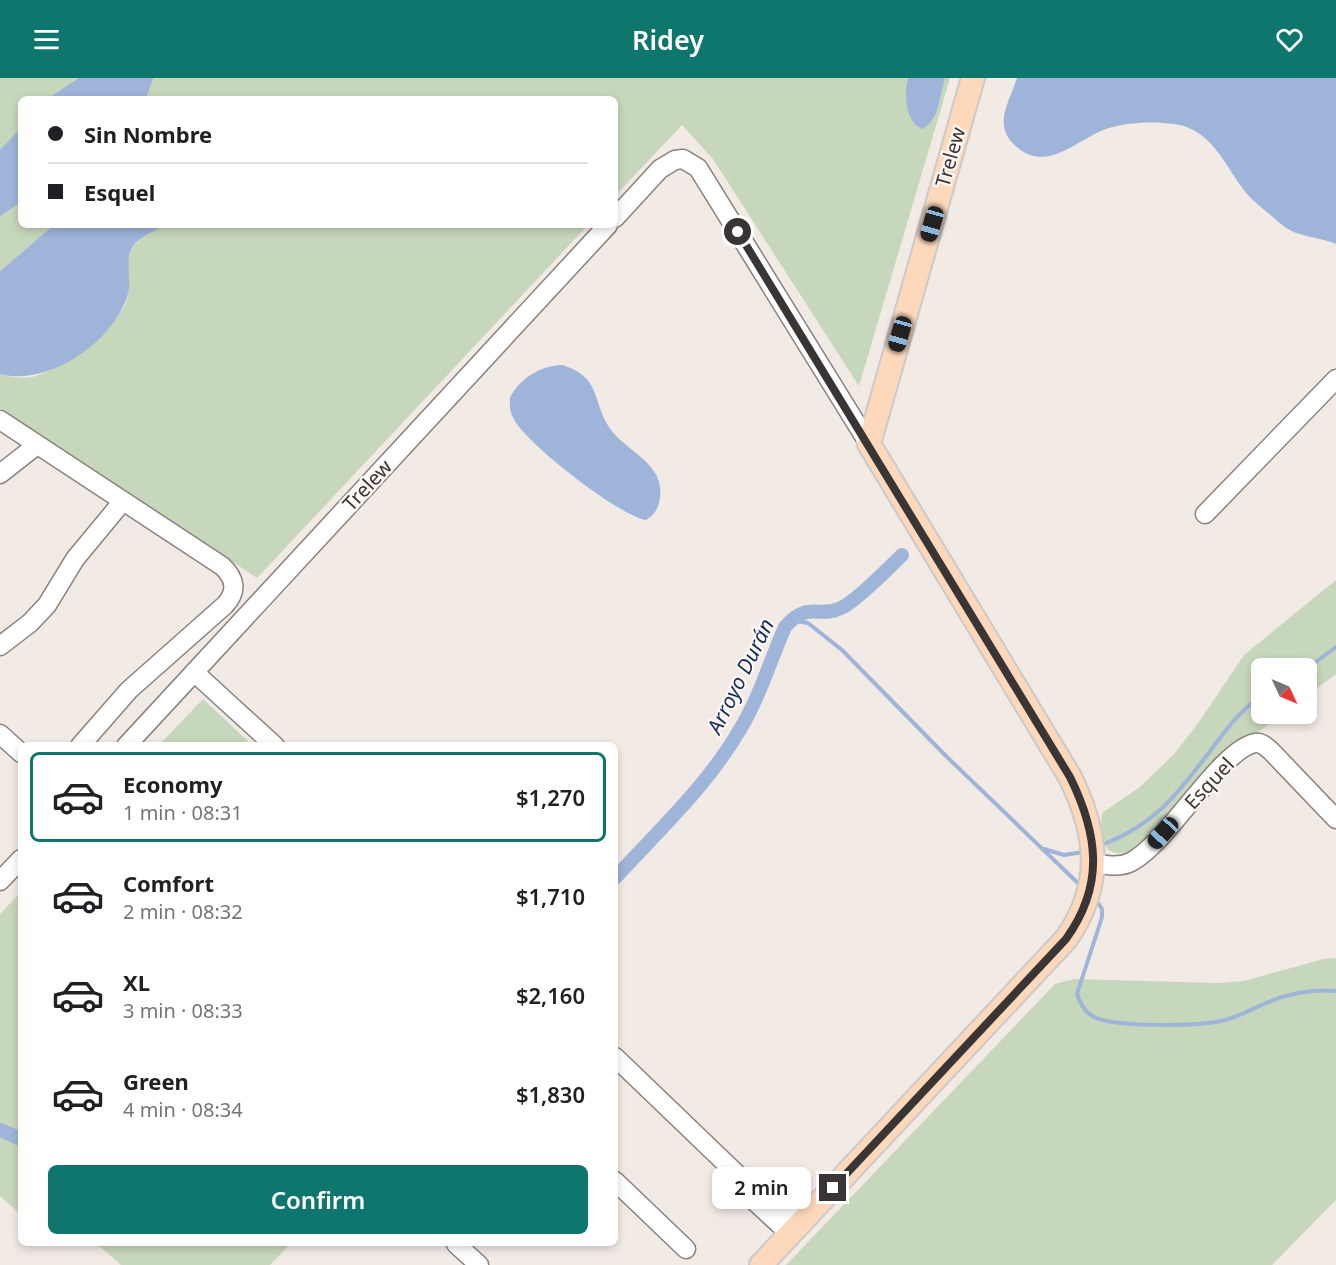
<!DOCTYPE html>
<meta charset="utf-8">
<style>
body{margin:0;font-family:"Noto Sans",sans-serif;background:#f6f6f6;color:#202124;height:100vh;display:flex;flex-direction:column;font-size:22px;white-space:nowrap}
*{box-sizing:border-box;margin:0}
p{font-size:20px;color:#757577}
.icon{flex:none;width:33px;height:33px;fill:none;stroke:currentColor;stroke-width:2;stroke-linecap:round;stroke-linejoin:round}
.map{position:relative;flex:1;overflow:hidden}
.details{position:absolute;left:18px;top:664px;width:600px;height:504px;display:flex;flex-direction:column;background:#fff;border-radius:9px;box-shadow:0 3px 9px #0003}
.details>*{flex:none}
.hud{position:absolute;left:18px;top:18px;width:600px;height:132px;border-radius:9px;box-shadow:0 3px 9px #0003;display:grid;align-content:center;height:132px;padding:0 30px;background:#fff}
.needle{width:39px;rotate:134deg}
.fabs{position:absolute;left:1251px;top:580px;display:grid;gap:12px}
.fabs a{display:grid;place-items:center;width:66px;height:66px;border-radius:9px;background:#fff;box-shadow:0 3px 9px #0003;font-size:30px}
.end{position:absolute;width:27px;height:27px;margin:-14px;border:8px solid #383534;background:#fff;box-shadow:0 0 0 3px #fff}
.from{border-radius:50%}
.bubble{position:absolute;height:42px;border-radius:9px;background:#fff;box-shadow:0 3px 9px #0003;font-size:20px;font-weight:600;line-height:42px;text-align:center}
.car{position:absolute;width:18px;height:36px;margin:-18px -9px;border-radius:8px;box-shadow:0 0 4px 2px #0007;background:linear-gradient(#222 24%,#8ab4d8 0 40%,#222 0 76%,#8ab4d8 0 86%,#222 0)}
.hud b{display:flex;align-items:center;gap:21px;height:57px;font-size:22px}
.hud b+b{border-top:2px solid #e0e0e0}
.hud i{width:15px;height:15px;background:#202124}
ul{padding:10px 0 0;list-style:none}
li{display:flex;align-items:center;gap:18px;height:90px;margin:0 12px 9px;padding:0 18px;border:3px solid transparent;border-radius:9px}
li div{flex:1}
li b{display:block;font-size:22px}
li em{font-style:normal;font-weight:600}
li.current{border-color:#0f766e}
li>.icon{width:54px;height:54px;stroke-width:1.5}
.cta{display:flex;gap:12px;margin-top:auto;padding:12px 30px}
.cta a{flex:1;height:69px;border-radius:9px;background:#0f766e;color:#fff;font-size:24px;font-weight:600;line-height:69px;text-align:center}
header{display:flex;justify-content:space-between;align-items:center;height:78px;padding:0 30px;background:#0f766e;color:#fff;font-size:27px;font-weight:600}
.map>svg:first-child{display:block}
.green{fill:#c7d7bb}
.water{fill:#9eb4d9}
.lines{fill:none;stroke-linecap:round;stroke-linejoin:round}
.stream{stroke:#9eb4d9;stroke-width:4}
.canal{stroke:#9eb4d9;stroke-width:14}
.minor-casing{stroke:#8a827e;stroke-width:21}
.major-casing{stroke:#cbcaca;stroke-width:26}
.minor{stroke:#fff;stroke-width:18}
.major{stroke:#fed8ba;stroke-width:22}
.route{stroke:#383534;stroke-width:8}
.labels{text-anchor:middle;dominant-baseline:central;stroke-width:4.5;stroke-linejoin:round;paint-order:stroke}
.street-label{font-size:20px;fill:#383534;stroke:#fef7f4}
.water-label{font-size:21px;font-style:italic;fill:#152e5d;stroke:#fef7f4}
</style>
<header><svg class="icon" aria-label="menu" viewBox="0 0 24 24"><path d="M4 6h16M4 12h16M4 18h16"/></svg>Ridey<svg class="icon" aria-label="heart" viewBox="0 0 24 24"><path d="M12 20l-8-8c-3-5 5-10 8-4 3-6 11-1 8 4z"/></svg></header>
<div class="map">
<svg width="1336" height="1187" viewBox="0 0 1336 1187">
<rect width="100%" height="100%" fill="#f2eae5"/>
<!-- green -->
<path class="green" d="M0 0H908L907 6 932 42 945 0H950L859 308 713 81 682 47 615 118V21H21V147H54L0 193Z
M166 147H588L257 500 0 330V296C10 299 22 301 32 299 62 292 118 252 127 221 131 205 123 186 132 171 138 159 155 153 166 147Z
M1336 502V596L1307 618 1306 591H1262V636H1283L1258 654 1244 662 1134 772C1102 784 1099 759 1102 735L1140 709 1174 676 1199 644 1244 577Z
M203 621 252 667H159Z
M21 814V1137L0 1118V836Z
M1336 880V1122L1272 1187H786L1055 906 1074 901 1218 905 1244 903 1324 881Z
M92 1166H290L270 1187H121L102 1170Z"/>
<!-- water -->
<path class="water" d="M79 0H153L146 21H47Z
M908 0H945C940 16 939 44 922 51 905 44 904 15 908 0Z
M1017 0H1336V166C1318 158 1297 160 1281 146 1270 136 1257 127 1247 116 1225 89 1213 51 1174 46 1154 43 1125 44 1106 51 1079 60 1048 95 1018 70 991 48 1009 26 1017 0Z
M21 50V124L0 138V72Z
M54 147H166C155 153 138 159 132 170 124 184 133 203 127 219 112 265 47 309 0 296V193Z
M562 287C600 299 592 319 607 346 622 373 665 383 660 419 659 430 655 436 646 442 618 437 533 370 517 346 511 338 509 330 510 320 520 300 540 288 562 287Z"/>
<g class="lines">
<!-- stream -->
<path class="stream" d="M791 542 808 545 842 572 946 678 1081 808
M1306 591 1336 569
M1104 766C1156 746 1178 715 1211 672 1226 652 1240 632 1262 618
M1044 771 1064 777 1083 774
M1098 825 1102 831V839L1077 916C1080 925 1084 933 1092 938 1113 950 1196 948 1221 943 1236 940 1250 932 1264 926 1288 915 1310 911 1336 913"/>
<!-- canal -->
<path class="canal" d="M615 800C658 753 707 708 739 653 759 621 770 583 785 549 808 522 819 541 841 530 855 524 891 488 902 477
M0 1052 21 1061"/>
<!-- minor casing -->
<g class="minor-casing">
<path id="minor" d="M615 140 660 91 675 82 683 81 698 90 869 366
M0 342 222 488C235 500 238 513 225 527L129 612 80 668
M0 396 37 367
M1205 436 1336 301
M0 568 30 545 47 527 75 481 123 423
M194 594 275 668
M0 656 21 675
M126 668 608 147
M1094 785C1106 787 1119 790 1131 784 1168 765 1220 672 1255 665 1262 664 1266 669 1271 673L1336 741
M0 803 21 781
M615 979 742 1101 750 1119 790 1156
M742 1101 760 1106 801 1144
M615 1103 686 1171
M456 1166 479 1187"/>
</g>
<!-- major casing -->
<g class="major-casing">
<path id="major" d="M761 1187 1066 861C1104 807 1098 756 1070 699L869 366 973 0"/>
</g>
<!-- minor -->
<use href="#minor" class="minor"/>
<!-- major -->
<use href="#major" class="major"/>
</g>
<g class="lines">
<!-- route -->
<path class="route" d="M738 154 1070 699C1098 756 1105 807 1066 861L833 1110"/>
</g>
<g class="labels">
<!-- street labels -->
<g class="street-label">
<text transform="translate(950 79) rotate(-74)">Trelew</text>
<text transform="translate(367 407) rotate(-47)">Trelew</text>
<text transform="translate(1209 705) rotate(-47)">Esquel</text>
</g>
<!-- water labels -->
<g class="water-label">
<text transform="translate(740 598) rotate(-64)">Arroyo Durán</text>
</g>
</g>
</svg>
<div class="fabs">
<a><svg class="needle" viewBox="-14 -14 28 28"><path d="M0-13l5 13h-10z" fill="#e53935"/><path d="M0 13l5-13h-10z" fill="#757577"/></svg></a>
</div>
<i class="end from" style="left:738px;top:154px"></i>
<i class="end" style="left:833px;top:1110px"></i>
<div class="bubble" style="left:712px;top:1089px;width:99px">2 min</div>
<i class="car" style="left:932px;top:146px;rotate:196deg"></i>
<i class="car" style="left:900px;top:256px;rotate:196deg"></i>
<i class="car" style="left:1163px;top:755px;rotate:222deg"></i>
<div class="hud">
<b><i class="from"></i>Sin Nombre</b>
<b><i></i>Esquel</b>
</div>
<section class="details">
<ul>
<li class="current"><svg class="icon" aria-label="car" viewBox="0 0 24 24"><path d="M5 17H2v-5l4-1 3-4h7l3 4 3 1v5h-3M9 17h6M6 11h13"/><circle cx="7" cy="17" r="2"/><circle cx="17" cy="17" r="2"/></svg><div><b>Economy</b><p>1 min · 08:31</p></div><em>$1,270</em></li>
<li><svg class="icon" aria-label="car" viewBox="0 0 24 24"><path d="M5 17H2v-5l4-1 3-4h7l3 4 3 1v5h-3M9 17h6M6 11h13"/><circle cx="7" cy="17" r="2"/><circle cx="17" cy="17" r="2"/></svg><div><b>Comfort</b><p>2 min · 08:32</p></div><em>$1,710</em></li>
<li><svg class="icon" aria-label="car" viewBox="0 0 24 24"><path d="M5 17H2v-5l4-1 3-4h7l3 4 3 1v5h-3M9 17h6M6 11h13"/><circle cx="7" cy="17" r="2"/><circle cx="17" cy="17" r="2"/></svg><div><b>XL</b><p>3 min · 08:33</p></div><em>$2,160</em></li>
<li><svg class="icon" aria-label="car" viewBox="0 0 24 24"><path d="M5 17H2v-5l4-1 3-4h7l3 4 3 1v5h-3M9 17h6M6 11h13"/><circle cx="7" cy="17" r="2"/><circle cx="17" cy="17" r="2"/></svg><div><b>Green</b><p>4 min · 08:34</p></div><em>$1,830</em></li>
</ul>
<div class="cta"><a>Confirm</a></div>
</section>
</div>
